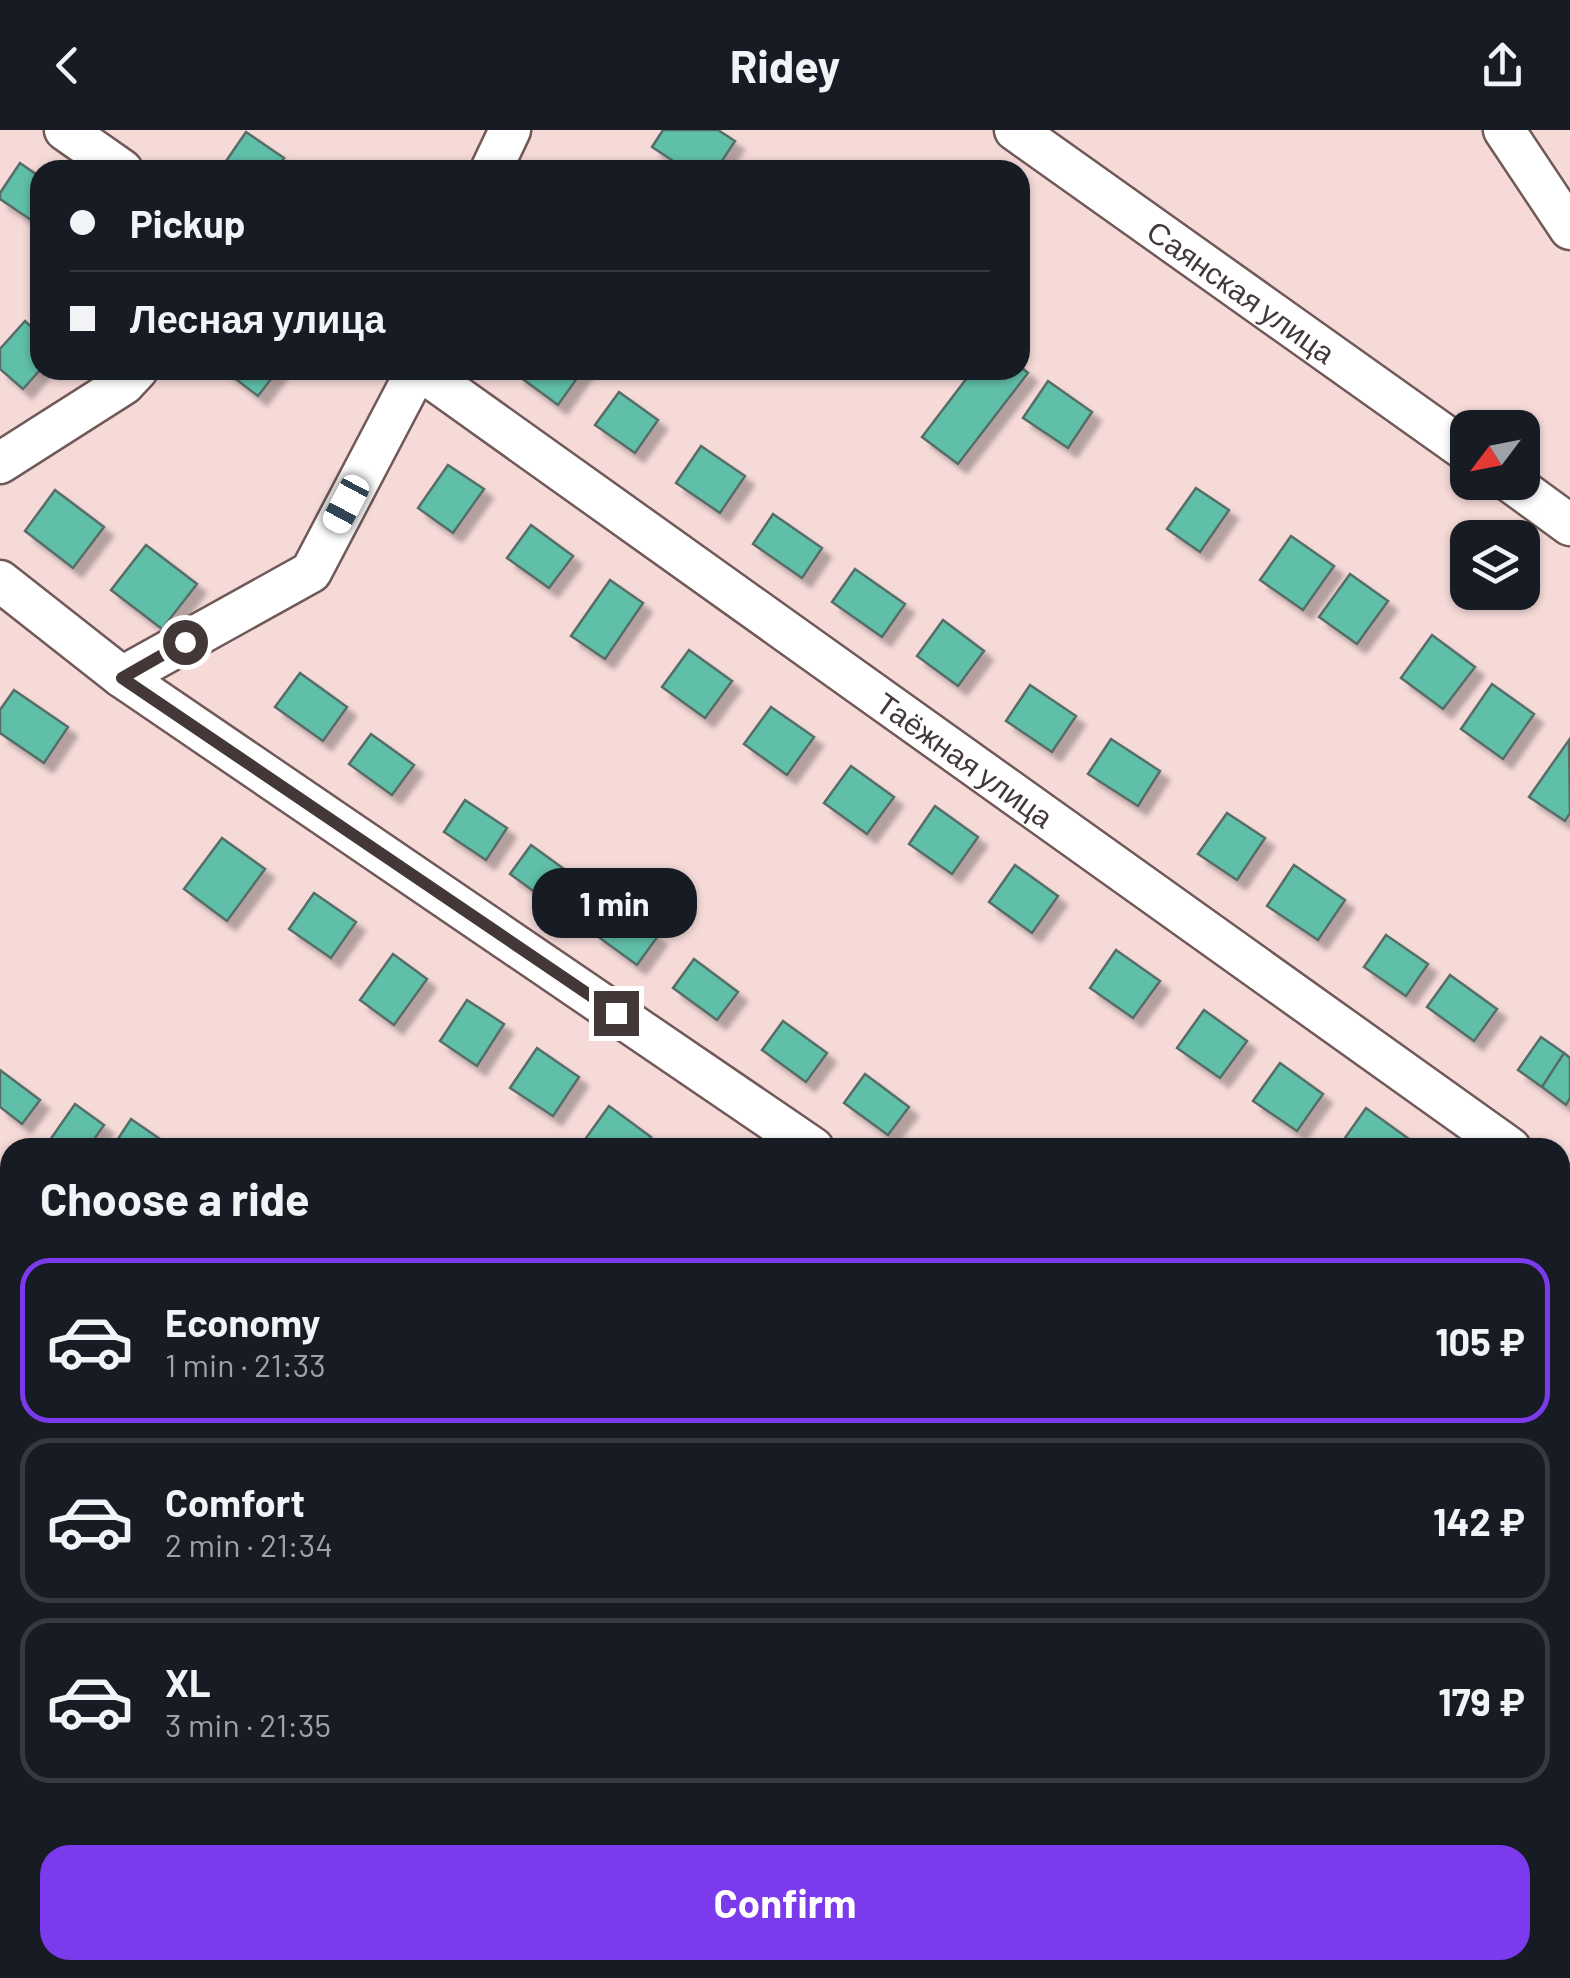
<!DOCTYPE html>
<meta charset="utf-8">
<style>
body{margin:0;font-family:Barlow,sans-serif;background:#242831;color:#f1f3f6;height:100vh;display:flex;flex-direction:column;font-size:38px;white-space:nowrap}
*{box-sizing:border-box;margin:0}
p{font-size:32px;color:#9ea1a6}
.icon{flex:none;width:55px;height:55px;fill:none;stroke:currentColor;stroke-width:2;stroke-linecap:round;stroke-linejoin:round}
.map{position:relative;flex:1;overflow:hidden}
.sheet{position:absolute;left:0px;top:1008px;width:1570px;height:842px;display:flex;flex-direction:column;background:#171b24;border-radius:30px 30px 0 0;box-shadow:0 2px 8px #0004}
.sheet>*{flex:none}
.hud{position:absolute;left:30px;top:30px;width:1000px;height:220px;border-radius:30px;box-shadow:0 2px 8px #0004;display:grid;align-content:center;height:220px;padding:0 40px;background:#171b24}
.needle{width:65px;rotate:238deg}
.fabs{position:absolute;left:1450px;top:280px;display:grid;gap:20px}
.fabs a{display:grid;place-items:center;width:90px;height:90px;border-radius:20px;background:#171b24;box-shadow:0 2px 8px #0004;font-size:50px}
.end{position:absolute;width:45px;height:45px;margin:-22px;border:12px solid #433837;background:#fff;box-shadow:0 0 0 5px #fff}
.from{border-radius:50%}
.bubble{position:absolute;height:70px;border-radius:30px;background:#171b24;box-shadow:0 2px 8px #0004;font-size:32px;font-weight:700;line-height:70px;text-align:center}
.car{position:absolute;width:30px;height:60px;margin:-30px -15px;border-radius:12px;box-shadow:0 0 8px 2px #0007;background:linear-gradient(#fff 24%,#345 0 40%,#fff 0 76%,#345 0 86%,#fff 0)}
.hud b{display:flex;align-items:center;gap:35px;height:95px;font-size:38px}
.hud b+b{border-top:2px solid #363941}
.hud i{width:25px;height:25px;background:#f1f3f6}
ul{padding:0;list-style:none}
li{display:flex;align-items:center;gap:30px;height:165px;margin:0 20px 15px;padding:0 20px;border:5px solid #363941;border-radius:30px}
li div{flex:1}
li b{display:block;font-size:38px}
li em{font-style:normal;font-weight:700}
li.current{border-color:#7c3aed}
li>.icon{width:90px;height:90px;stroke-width:1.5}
h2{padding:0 40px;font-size:45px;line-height:120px}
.action{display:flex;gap:20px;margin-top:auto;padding:20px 40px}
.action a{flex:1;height:115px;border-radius:30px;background:#7c3aed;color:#fff;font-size:40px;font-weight:700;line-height:115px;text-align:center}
header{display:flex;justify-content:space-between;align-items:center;height:130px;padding:0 40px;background:#171b24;font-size:45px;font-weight:700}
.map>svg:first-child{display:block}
.building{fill:#60bfa9;stroke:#566d67;stroke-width:2.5;filter:url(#shadow)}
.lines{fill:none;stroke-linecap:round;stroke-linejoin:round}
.minor-casing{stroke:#705958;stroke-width:45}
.major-casing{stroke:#705958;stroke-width:55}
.minor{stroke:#fff;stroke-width:40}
.major{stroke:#fff;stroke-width:50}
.route{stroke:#433837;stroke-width:12}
.labels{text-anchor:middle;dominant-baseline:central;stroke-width:8;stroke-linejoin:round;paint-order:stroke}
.street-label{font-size:30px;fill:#433837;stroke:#fff}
</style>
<header><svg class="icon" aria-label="back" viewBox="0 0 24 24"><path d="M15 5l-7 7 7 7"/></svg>Ridey<svg class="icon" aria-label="share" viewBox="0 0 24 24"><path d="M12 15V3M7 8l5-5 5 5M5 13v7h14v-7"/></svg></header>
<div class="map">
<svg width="1570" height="1848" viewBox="0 0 1570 1848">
<defs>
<filter id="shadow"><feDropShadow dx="9" dy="9" stdDeviation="2.5" flood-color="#0004"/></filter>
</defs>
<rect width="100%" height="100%" fill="#f5dad8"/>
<!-- building -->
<path class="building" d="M663 0H718L735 11 716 40H687L652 17Z
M246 2 284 28 275 40 222 37Z
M20 33 40 47V96L0 69V63Z
M25 191 40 205V240L23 259 0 239V219Z
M1020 236 1028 243 958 334 922 307 973 240H1020Z
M224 240H278L258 266Z
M520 240H583L558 275 516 244Z
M1048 251 1092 282 1068 318 1023 288Z
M619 262 658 290 635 323 595 295Z
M701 316 745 346 720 383 676 353Z
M448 335 484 359 453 403 418 378Z
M1196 358 1229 380 1200 422 1167 399Z
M55 360 104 397 73 438 25 401Z
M773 384 822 418 802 448 753 414Z
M531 395 573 426 549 458 507 428Z
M1291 406 1334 436 1303 480 1260 450Z
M146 415 197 454 162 499 111 460Z
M855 439 905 474 882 507 832 472Z
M1350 444 1388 471 1357 514 1319 487Z
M610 450 643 473 605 529 571 506Z
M943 490 984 521 958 556 917 526Z
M1432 505 1475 537 1443 579 1401 548Z
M689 520 732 551 705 588 662 557Z
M300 543 347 577 323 611 275 577Z
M1492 554 1534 584 1503 629 1461 599Z
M1030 555 1076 586 1052 622 1006 591Z
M14 560 68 597 44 633 0 603V580Z
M771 577 814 607 787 645 744 614Z
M371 604 414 635 392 665 349 634Z
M1111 609 1160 641 1138 676 1088 644Z
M1569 610 1570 683 1565 691 1529 667Z
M851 636 894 667 867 704 824 673Z
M465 670 507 698 486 730 444 702Z
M935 676 978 707 952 744 909 714Z
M1227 683 1265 708 1237 750 1198 724Z
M222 708 265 739 227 791 184 759Z
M531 715 575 747 554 776 510 744Z
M1015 735 1058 766 1032 803 989 772Z
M1294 735 1345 770 1318 810 1267 776Z
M314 763 356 792 331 828 289 799Z
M614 774 658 806 637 835 593 803Z
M1386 805 1428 834 1406 866 1364 837Z
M1116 820 1160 851 1133 888 1090 858Z
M393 824 427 849 394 895 360 870Z
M694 829 738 862 717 890 673 858Z
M1450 845 1497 879 1474 911 1427 877Z
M467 870 504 894 477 936 440 911Z
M1204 880 1247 911 1220 948 1177 918Z
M783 891 827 923 806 952 762 920Z
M1541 907 1564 923 1542 957 1518 940Z
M537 918 579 947 553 986 510 958Z
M1564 923 1570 928V968L1566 975 1542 957Z
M1280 933 1323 964 1297 1001 1253 971Z
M0 940 40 970 22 994 0 977Z
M865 944 909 977 888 1005 844 973Z
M75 974 104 995 88 1018H60L50 1010Z
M609 976 651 1007 644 1018H598L586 1008Z
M1366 978 1409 1009 1403 1018 1340 1015Z
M131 989 173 1018H112Z
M0 1153 10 1160V1205L0 1218Z
M0 1548 10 1555V1572L0 1585Z
M0 1799 10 1806 12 1840 6 1848H0Z
M335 1840H364L370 1844 368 1848H330Z
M968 1840H991L997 1848H956Z"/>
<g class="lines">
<!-- minor casing -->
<g class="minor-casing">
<g id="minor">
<path d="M65 0 122 40"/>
<path id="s1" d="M1015 0 1468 322"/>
<path d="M1504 0 1570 99"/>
<path d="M491 40 510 0"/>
<path id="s2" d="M420 240 1510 1018"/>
<path d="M0 333 124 254 137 240"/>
<path d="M1511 352 1570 395"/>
<path d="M0 451 122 547 813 1018"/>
<path d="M122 547 311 442 417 240"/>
<path d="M1560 1053 1570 1060"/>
<path d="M0 1059 10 1067"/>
<path d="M0 1712 10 1719"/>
<path d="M187 1840 199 1848"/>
<path d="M1067 1840 1074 1848"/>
<path d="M1436 1840 1445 1848"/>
</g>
</g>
<!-- major casing -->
<g class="major-casing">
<path id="major" d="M1560 1587 1570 1579
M1241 1848 1251 1840"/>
</g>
<!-- minor -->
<use href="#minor" class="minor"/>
<!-- major -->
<use href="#major" class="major"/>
</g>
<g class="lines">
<!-- route -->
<path class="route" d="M185 512 122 548 616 883"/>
</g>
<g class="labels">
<!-- street labels -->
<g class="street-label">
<text stroke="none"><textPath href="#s1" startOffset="278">Саянская улица</textPath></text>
<text stroke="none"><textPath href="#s2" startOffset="670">Таёжная улица</textPath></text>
</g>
</g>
</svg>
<div class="fabs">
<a><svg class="needle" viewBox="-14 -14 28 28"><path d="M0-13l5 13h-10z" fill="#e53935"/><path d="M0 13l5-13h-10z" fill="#9ea1a6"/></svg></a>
<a><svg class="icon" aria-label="layers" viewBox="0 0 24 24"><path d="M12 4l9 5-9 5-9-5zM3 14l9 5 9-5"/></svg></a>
</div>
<i class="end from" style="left:185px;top:512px"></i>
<i class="end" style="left:616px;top:883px"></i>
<div class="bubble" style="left:532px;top:738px;width:165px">1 min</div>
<i class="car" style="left:346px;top:374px;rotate:208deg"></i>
<div class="hud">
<b><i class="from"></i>Pickup</b>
<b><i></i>Лесная улица</b>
</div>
<section class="sheet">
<h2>Choose a ride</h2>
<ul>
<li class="current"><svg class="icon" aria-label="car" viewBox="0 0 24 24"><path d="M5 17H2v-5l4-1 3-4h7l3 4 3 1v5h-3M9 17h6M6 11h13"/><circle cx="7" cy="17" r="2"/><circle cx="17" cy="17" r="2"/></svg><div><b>Economy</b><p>1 min · 21:33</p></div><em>105 ₽</em></li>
<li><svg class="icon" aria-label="car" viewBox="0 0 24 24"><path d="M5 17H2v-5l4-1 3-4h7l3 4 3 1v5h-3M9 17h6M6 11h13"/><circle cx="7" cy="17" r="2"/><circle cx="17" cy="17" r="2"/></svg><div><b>Comfort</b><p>2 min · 21:34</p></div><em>142 ₽</em></li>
<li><svg class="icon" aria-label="car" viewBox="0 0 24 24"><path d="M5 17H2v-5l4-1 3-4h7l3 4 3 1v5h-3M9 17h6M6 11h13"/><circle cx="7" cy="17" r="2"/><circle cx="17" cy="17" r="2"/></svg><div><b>XL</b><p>3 min · 21:35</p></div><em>179 ₽</em></li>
</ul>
<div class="action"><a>Confirm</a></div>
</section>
</div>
